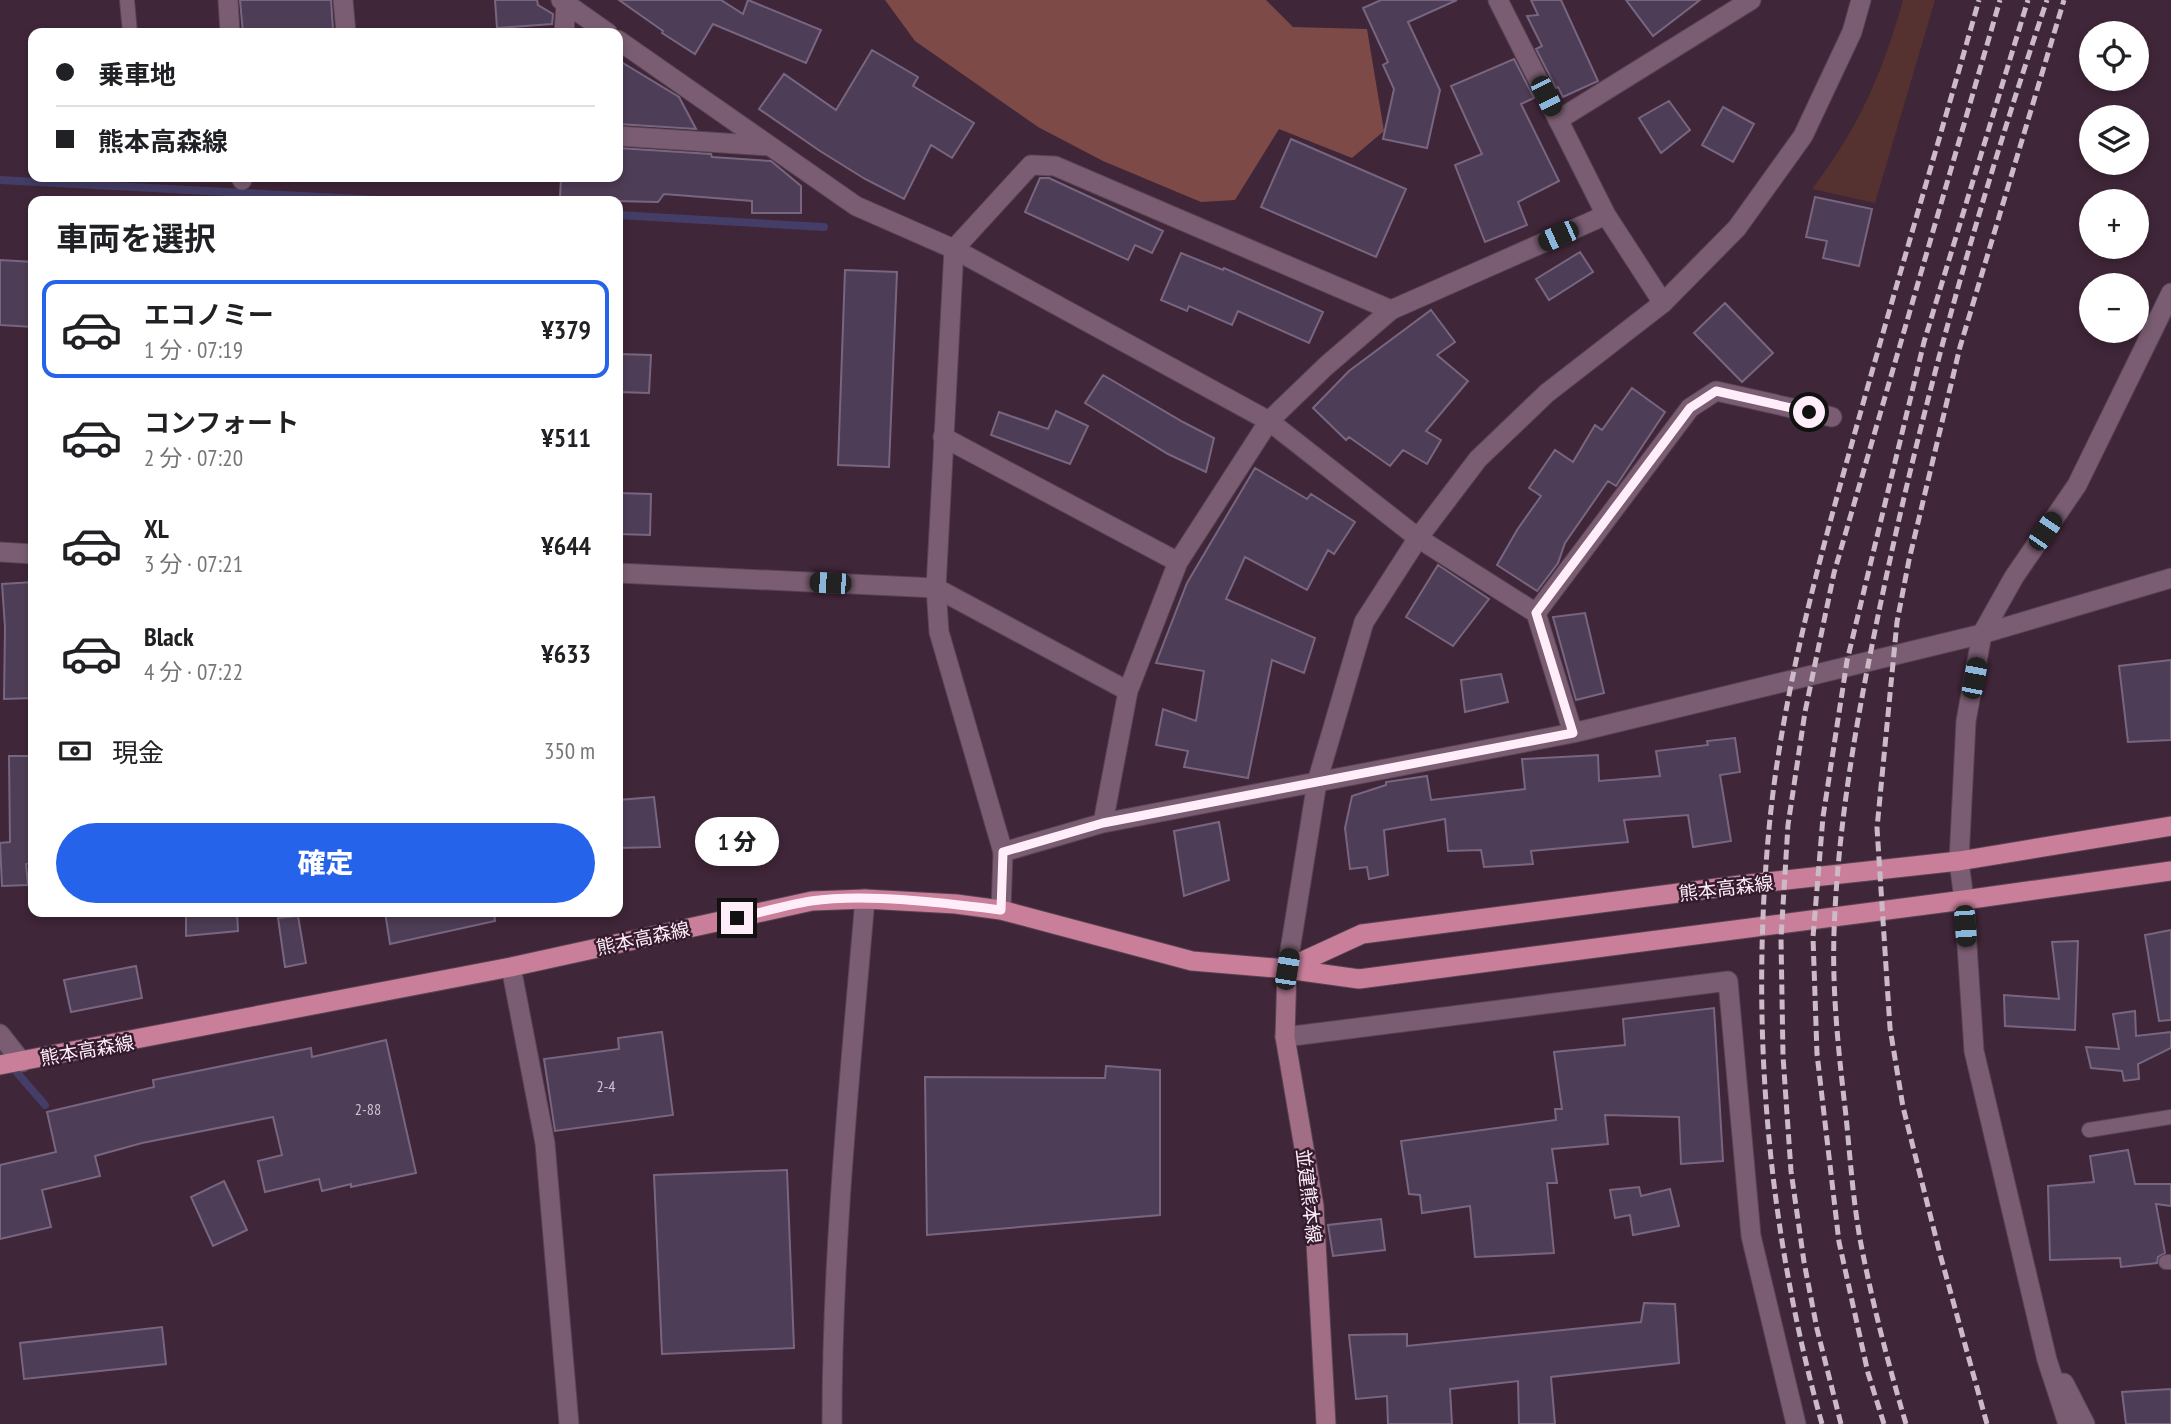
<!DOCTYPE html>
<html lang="ja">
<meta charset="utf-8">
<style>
body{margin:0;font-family:"PT Sans Narrow","Noto Sans JP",sans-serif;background:#f6f6f6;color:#202124;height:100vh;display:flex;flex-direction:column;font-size:26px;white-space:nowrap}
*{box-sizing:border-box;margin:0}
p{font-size:23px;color:#757577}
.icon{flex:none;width:38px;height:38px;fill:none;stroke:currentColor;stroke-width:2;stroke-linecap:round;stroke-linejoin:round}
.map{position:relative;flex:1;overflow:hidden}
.sheet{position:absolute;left:28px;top:196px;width:595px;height:721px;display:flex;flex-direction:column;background:#fff;border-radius:14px;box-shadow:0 4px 10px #0003}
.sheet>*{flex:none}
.guide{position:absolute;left:28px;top:28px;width:595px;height:154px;border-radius:14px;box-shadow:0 4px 10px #0003;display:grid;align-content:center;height:154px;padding:0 28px;background:#fff}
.tools{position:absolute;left:2079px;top:21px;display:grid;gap:14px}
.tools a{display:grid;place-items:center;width:70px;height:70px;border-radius:50%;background:#fff;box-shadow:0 4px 10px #0003;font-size:35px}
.end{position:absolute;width:32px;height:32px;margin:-16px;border:9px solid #ffeef9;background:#111;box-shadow:0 0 0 4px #111}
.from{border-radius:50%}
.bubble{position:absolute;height:49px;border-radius:24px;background:#fff;box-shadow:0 4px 10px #0003;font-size:23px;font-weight:800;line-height:49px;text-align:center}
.car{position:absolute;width:21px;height:42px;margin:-21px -10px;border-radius:9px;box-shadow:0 0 5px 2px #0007;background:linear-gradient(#222 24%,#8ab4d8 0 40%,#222 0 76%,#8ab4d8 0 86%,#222 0)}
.guide b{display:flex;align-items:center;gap:24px;height:66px;font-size:26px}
.guide b+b{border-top:2px solid #e0e0e0}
.guide i{width:18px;height:18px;background:#202124}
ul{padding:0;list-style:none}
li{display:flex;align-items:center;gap:21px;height:98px;margin:0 14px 10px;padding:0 14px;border:4px solid transparent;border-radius:14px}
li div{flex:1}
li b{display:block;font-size:26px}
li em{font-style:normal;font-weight:800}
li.current{border-color:#2563eb}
li>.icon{width:63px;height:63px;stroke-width:1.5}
h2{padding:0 28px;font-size:32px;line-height:84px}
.pay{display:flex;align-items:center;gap:18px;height:77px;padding:0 28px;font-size:26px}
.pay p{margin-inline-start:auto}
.primary-button{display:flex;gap:14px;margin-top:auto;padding:14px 28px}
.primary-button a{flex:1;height:80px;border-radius:42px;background:#2563eb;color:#fff;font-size:28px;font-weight:800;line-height:80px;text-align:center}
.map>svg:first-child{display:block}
.green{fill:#55312f}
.forest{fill:#7e4a47}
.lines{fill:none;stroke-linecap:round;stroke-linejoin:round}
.stream{stroke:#443d67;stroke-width:8}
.building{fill:#4e3d56;stroke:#786681;stroke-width:2}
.service-casing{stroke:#594453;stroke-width:16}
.minor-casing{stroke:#594453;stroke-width:21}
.tertiary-casing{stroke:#594453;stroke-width:21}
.secondary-casing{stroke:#594453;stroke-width:21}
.primary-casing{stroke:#594453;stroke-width:21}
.service{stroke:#7a5d72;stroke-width:14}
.minor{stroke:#7a5d72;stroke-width:19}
.tertiary{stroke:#7a5d72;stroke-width:19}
.secondary{stroke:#a16e86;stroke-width:19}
.primary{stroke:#c97f9a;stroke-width:19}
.rail{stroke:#cdbac7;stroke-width:5;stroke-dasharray:10 5;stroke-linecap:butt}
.route{stroke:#ffeef9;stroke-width:9}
.labels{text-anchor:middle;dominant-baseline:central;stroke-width:5;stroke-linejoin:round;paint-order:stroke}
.number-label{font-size:16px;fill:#d3c2d0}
.street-label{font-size:19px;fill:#ffeef9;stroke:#341c2e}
</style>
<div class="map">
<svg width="2171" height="1424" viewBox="0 0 2171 1424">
<rect width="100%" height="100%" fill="#3f2638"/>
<!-- green -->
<path class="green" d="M1903 0H1935L1875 203 1812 189C1857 131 1884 70 1903 0Z"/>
<!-- forest -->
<path class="forest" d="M885 0H1266L1293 27 1367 29 1384 131 1352 158 1279 129 1235 200 1201 202 1103 161 1038 127 915 41Z"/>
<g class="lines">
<!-- stream -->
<path class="stream" d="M0 180 398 201
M618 215 824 227
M0 1053 45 1105"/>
</g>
<!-- building -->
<path class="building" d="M240 0H331L333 30 310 33H243Z
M495 0H537L538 5 553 14 552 24 497 28Z
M619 0H721L743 14 748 0 821 30 806 63 713 24 695 54 662 33 663 31Z
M1381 0H1457L1408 22 1440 90 1427 148 1383 139 1394 89 1383 65 1388 62 1363 8Z
M1531 0H1561L1598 81 1563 97 1558 87 1556 88 1536 49 1542 46 1527 16 1538 15Z
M1626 0H1700L1653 36Z
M872 50 918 77 913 86 974 123 952 158 931 145 904 199 865 179 820 151 759 109 784 74 836 110Z
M1514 59 1534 98 1521 104 1559 181 1518 202 1527 225 1485 242 1455 165 1482 154 1451 86Z
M618 60 679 97 696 129 618 124Z
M1669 101 1690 130 1661 153 1639 118Z
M1723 107 1754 124 1733 162 1702 145Z
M1291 139 1406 189 1376 257 1261 207Z
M618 148 711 154 712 157 771 161 801 186V213H752V201L664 194 658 202 615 201V198L560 197 561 177H618Z
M1040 178H1049L1163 231 1152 253 1135 245 1128 260 1025 212Z
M1815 197 1872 209 1859 266 1823 258 1827 241 1806 237Z
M1580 252 1593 272 1549 300 1536 279Z
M1181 253 1223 270 1224 268 1323 312 1309 343 1238 311 1232 325 1189 306 1187 311 1161 300Z
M0 260 33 262V327L0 325Z
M845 270 897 272 889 467 838 465Z
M1725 303 1773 353 1742 382 1694 333Z
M1431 310 1455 342 1437 355 1468 381 1426 431 1441 440 1427 464 1403 450 1390 466 1349 437 1346 440 1313 408 1349 371Z
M618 354 651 355 649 393 618 392Z
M1103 375 1183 422 1214 438 1206 472 1168 454 1085 403Z
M1632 388 1665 412 1616 486 1608 481 1565 543 1558 563 1537 591 1497 565 1517 530 1541 496 1529 488 1555 450 1573 462 1595 425 1602 430Z
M1056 411 1088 426 1070 464 991 435 999 412 1048 429Z
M1255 468 1307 499 1311 494 1355 522 1334 554 1328 550 1307 590 1245 557 1226 599 1315 638 1304 673 1272 660 1248 778 1184 767 1188 751 1156 745 1163 709 1196 721 1204 671 1156 663 1187 583Z
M618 493 651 494 650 535 618 534Z
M1438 565 1489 599 1453 646 1406 617Z
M33 582V698L4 699 5 627 2 584Z
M1585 613 1604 693 1576 700 1553 617Z
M2171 660V740L2128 742 2119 666Z
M1501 674 1508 702 1465 712 1461 680Z
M1735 738 1740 772 1720 775 1731 841 1693 847 1688 815 1624 820 1628 842 1531 851 1533 864 1484 867 1481 850 1448 851 1445 819 1384 830 1388 875 1369 879 1367 867 1350 869 1345 828 1352 796 1386 785V782L1427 776 1431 800 1525 789 1522 759 1598 755 1599 781 1660 776 1656 751 1708 745 1707 741Z
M9 756H33V863L26 864 28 885 2 886 0 843 10 842Z
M654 797 660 847 618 848V800Z
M1219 822 1229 880 1184 896 1174 831Z
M186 912H237L238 931 186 936Z
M385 912H494L495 921 390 944Z
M298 916 306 963 285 967 278 918Z
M2171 930V1020L2159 1021 2145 935Z
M2078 941 2075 1030 2005 1026 2004 995 2059 999 2052 942Z
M136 966 142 998 71 1012 64 980Z
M1714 1008 1723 1161 1681 1164 1679 1117 1605 1115 1608 1144 1552 1149 1557 1183H1547L1554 1253 1475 1257 1470 1206 1422 1213 1420 1195 1409 1194 1401 1141 1556 1120 1555 1109H1562L1554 1052 1625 1045 1623 1019Z
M2135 1011 2136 1036 2171 1032V1048L2138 1064 2139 1079 2124 1081 2122 1071 2091 1068 2086 1047 2119 1049 2113 1014Z
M662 1032 673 1115 555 1131 544 1059 619 1049 618 1038Z
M386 1040 416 1173 351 1187V1184L322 1191 319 1179 265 1192 258 1161 282 1155 273 1117 142 1143 95 1156 100 1176 42 1190 51 1227 0 1239V1165L56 1152 47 1112 154 1087 153 1080 311 1048 312 1057Z
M1106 1066 1160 1070V1215L927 1235 925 1077 1105 1078Z
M2128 1150 2135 1184H2171V1206L2156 1204 2165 1253 2158 1257 2157 1263 2121 1267 2120 1258 2050 1260 2048 1186 2094 1182 2090 1156Z
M787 1170 794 1348 662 1354 654 1175Z
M224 1181 247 1230 213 1246 191 1197Z
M1639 1187 1641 1196 1670 1189 1679 1226 1633 1235 1630 1215 1615 1218 1610 1190Z
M1381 1219 1385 1250 1333 1256 1328 1225Z
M1644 1303 1675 1304 1679 1363 1551 1377 1555 1424H1519L1518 1381 1450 1389 1452 1424H1388L1387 1396 1356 1399 1349 1335 1407 1334V1346L1641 1322Z
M162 1327 166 1364 24 1379 20 1343Z
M2171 1389V1424H2126L2122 1392Z"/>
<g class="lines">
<!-- service casing -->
<g class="service-casing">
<path id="service" d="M127 0 130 33
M2089 1130 2171 1117
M2166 1262H2171"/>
</g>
<!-- minor casing -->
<g class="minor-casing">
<path id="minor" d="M228 0 230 33
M343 0 346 33
M561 0 608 33
M1498 0 1606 215 1663 303
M564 33 566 4
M618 40 856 206 954 249 1269 421 1418 538 1536 613 1573 733
M1558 120 1751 0
M618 136 770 146
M241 177 242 180
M954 249 1031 165 1055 166 1391 310
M943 437 1178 562
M0 552 33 554
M618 573 936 588 1128 691
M1536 613 1690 408 1716 391 1832 417
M1982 634 2014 577 2077 485 2171 293
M1103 823 1128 691 1178 562 1269 421 1326 366 1391 310 1606 215
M1003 852 1103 823 1573 733 1982 634 2171 578
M1964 900 1974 1051 2047 1360 2068 1424
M511 967 545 1143 569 1424
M0 1034 22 1062
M1285 1037 1728 981 1751 1236 1796 1424
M2064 1383 2085 1424
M832 1424C832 1249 850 1074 865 899"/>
</g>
<!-- tertiary casing -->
<g class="tertiary-casing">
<path id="tertiary" d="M954 249 936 588 939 632 1003 852 1001 910
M1964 900 1959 861 1966 721 1982 634
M1287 969 1317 782 1364 622 1418 538 1478 459 1547 393 1663 303 1737 228 1803 136 1852 32 1861 0"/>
</g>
<!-- secondary casing -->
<g class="secondary-casing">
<path id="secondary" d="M1287 969 1285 1037 1314 1206 1326 1424"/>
</g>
<!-- primary casing -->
<g class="primary-casing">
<path id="primary" d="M1288 968 1362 934 1740 885 1959 861 2171 826
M0 1065 511 967 812 901 865 899 956 904 1001 910 1192 961 1287 969 1359 979 1964 900 2171 871"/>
</g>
<!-- service -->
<use href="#service" class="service"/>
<!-- minor -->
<use href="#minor" class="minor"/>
<!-- tertiary -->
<use href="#tertiary" class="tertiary"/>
<!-- secondary -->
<use href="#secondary" class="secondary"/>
<!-- primary -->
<use href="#primary" class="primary"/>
<!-- rail -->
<path class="rail" d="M1822 1424C1768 1232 1750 1027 1769 829 1781 701 1817 567 1852 443 1893 295 1937 148 1979 0
M1841 1424 1817 1329 1804 1262 1791 1171 1783 1056 1781 938 1788 825 1805 712 1834 573 2000 0
M1884 1424 1868 1373 1839 1242 1817 1054 1813 937 1823 817 1847 661 1924 342 2028 0
M1906 1424C1888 1363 1872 1302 1860 1239 1853 1199 1850 1157 1846 1116 1839 1056 1832 994 1834 933 1838 814 1861 695 1886 578 1928 382 1983 190 2047 0
M1987 1424 1940 1254 1903 1107 1890 1028 1877 828 1897 622 1909 560 1960 347 2064 0"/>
</g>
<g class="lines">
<!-- route -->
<path class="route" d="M737 918C762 912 787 905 811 901 867 893 945 903 1001 910L1003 852 1103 823 1573 733 1536 613 1690 408 1716 391 1809 412"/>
</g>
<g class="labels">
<!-- number labels -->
<g class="number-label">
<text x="606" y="1086">2-4</text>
<text x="368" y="1109">2-88</text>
</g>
<!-- street labels -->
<g class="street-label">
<text transform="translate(1726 888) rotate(-7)">熊本高森線</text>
<text transform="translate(643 938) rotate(-12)">熊本高森線</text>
<text transform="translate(87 1050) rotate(-10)">熊本高森線</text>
<text transform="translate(1309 1196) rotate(83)">並建熊本線</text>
</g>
</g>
</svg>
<div class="tools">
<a><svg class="icon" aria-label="locate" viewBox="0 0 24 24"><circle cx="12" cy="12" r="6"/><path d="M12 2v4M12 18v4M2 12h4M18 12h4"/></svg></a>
<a><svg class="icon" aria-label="layers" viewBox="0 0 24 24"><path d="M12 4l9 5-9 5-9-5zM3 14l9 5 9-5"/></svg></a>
<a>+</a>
<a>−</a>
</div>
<i class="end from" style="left:1809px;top:412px"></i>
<i class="end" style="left:737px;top:918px"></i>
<div class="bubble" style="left:695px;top:817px;width:84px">1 分</div>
<i class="car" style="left:1546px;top:96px;rotate:154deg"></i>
<i class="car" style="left:1558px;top:236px;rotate:246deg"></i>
<i class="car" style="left:2045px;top:531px;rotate:34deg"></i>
<i class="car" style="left:830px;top:583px;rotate:273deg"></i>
<i class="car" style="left:1974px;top:678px;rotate:11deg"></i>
<i class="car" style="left:1965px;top:926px;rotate:176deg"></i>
<i class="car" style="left:1287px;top:969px;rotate:9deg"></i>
<div class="guide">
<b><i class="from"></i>乗車地</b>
<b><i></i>熊本高森線</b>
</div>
<section class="sheet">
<h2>車両を選択</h2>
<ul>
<li class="current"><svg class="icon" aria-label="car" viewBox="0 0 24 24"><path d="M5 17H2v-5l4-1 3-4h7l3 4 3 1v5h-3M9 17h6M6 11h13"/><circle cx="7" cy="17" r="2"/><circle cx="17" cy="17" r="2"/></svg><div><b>エコノミー</b><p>1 分 · 07:19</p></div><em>¥379</em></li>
<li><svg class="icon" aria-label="car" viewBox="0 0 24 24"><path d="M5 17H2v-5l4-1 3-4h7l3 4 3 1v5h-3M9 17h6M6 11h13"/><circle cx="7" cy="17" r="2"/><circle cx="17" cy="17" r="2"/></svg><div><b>コンフォート</b><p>2 分 · 07:20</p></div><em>¥511</em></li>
<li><svg class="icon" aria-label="car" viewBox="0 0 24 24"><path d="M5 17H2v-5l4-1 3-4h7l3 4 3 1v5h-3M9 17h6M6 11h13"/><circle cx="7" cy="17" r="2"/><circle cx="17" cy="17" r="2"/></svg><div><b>XL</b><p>3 分 · 07:21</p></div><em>¥644</em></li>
<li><svg class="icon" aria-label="car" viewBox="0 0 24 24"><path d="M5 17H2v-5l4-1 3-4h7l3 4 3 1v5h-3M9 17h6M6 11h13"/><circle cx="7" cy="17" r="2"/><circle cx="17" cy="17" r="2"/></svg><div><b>Black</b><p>4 分 · 07:22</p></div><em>¥633</em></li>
</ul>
<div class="pay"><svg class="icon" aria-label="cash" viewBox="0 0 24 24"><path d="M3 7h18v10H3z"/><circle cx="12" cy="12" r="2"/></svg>現金<p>350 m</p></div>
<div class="primary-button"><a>確定</a></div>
</section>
</div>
